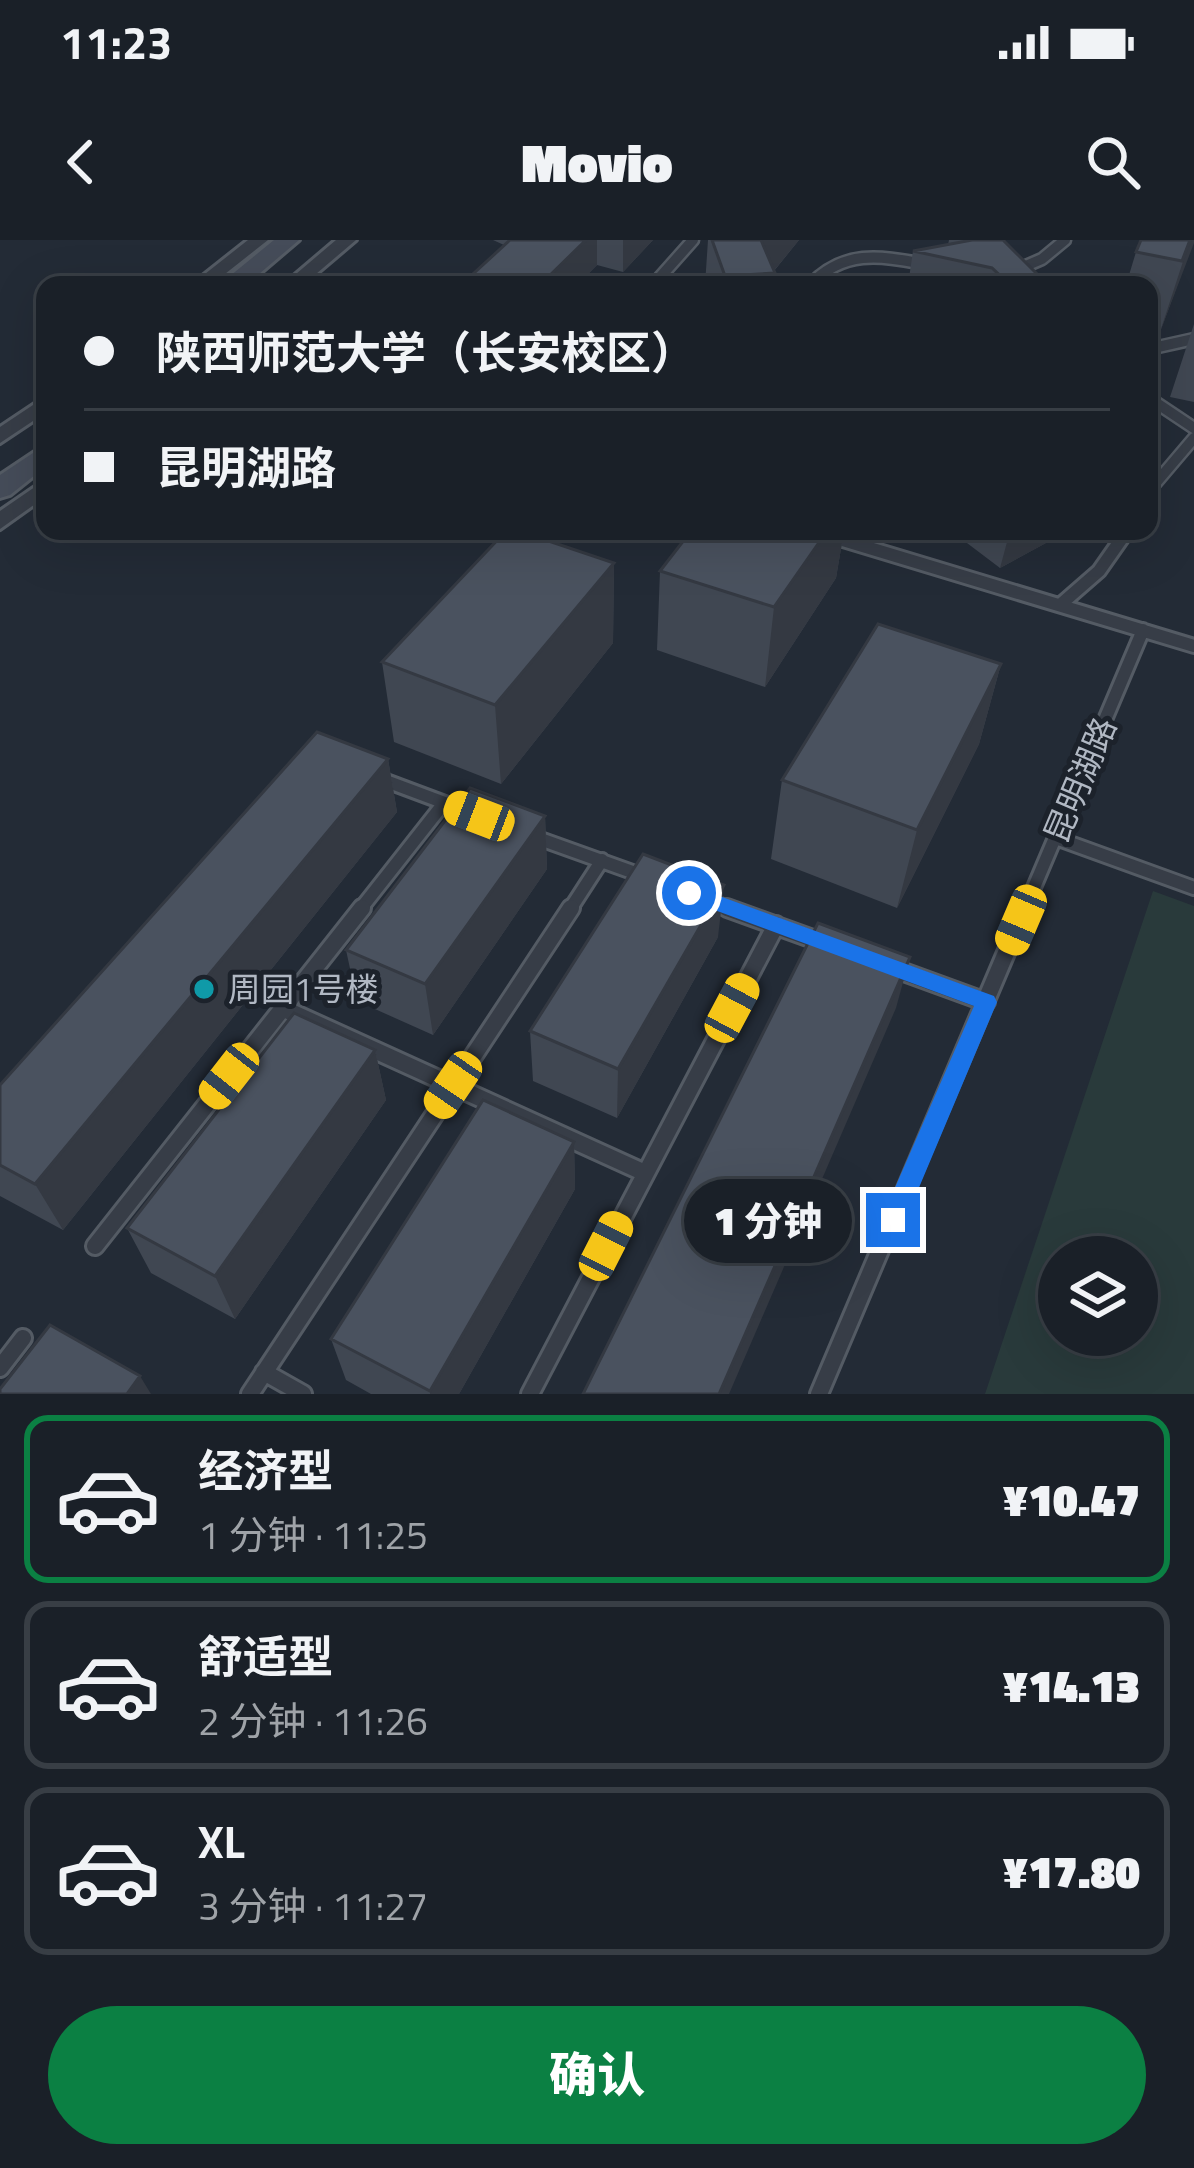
<!DOCTYPE html>
<html lang="zh">
<meta charset="utf-8">
<style>
body{margin:0;font-family:"Titillium Web","Noto Sans SC",sans-serif;background:#272d34;color:#f1f3f6;height:100vh;display:flex;flex-direction:column;font-size:45px;white-space:nowrap}
*{box-sizing:border-box;margin:0}
p{font-size:39px;color:#9fa3a8}
.icon{flex:none;width:66px;height:66px;fill:none;stroke:currentColor;stroke-width:2;stroke-linecap:round;stroke-linejoin:round}
.map{position:relative;height:1154px;overflow:hidden}
.details{display:flex;flex-direction:column;background:#1a2028;flex:1}
.details>*{flex:none}
.guide{position:absolute;left:36px;top:36px;width:1122px;height:264px;border-radius:24px;box-shadow:0 12px 48px #0002,0 0 0 3px #383e45;display:grid;align-content:center;height:264px;padding:0 48px;background:#1a2028}
.fabs{position:absolute;left:1038px;top:996px;display:grid;gap:24px}
.fabs a{display:grid;place-items:center;width:120px;height:120px;border-radius:50%;background:#1a2028;box-shadow:0 12px 48px #0002,0 0 0 3px #383e45;font-size:60px}
.end{position:absolute;width:54px;height:54px;margin:-27px;border:15px solid #1a73e8;background:#fff;box-shadow:0 0 0 6px #fff}
.from{border-radius:50%}
.bubble{position:absolute;height:84px;border-radius:42px;background:#1a2028;box-shadow:0 12px 48px #0002,0 0 0 3px #383e45;font-size:39px;font-weight:800;line-height:84px;text-align:center}
.car{position:absolute;width:36px;height:72px;margin:-36px -18px;border-radius:15px;box-shadow:0 0 9px 3px #0007;background:linear-gradient(#f5c518 24%,#345 0 40%,#f5c518 0 76%,#345 0 86%,#f5c518 0)}
.guide b{display:flex;align-items:center;gap:42px;height:114px;font-size:45px}
.guide b+b{border-top:3px solid #383e45}
.guide i{width:30px;height:30px;background:#f1f3f6}
ul{padding:21px 0 0;list-style:none}
li{display:flex;align-items:center;gap:36px;height:168px;margin:0 24px 18px;padding:0 24px;border:6px solid #383e45;border-radius:24px}
li div{flex:1}
li b{display:block;font-size:45px}
li em{font-style:normal;font-weight:800}
li.on{border-color:#0b8043}
li>.icon{width:108px;height:108px;stroke-width:1.5}
.cta{display:flex;gap:24px;margin-top:auto;padding:24px 48px}
.cta a{flex:1;height:138px;border-radius:72px;background:#0b8043;color:#fff;font-size:48px;font-weight:800;line-height:138px;text-align:center}
.status{display:flex;justify-content:space-between;align-items:center;height:84px;padding:0 60px;background:#1a2028;direction:ltr}
.status svg{height:33px;fill:currentColor}
header{display:flex;justify-content:space-between;align-items:center;height:156px;padding:0 48px;background:#1a2028;font-size:54px;font-weight:800}
.map>svg:first-child{display:block}
.green{fill:#293a3b;fill-rule:evenodd}
.lines{fill:none;stroke-linecap:round;stroke-linejoin:round}
.lane-far2-casing{stroke:#545b64;stroke-width:15}
.lane-far1-casing{stroke:#545b64;stroke-width:18}
.lane-casing{stroke:#545b64;stroke-width:22}
.street-casing{stroke:#545b64;stroke-width:6}
.secondary-casing{stroke:#545b64;stroke-width:6}
.lane-far2{stroke:#373d47;stroke-width:10}
.lane-far1{stroke:#373d47;stroke-width:12}
.lane{stroke:#373d47;stroke-width:16}
.street{fill:#373d47;fill-rule:evenodd}
.secondary{fill:#454c59;fill-rule:evenodd}
.wall{fill:#404752}
.shaded-wall{fill:#343942}
.building{fill:#4a525f;stroke:#343942;stroke-width:3}
.route{fill:#1a73e8}
.culture-dot{fill:#0f9aa8;stroke:#1c222b;stroke-width:4.5}
.labels{text-anchor:middle;dominant-baseline:central;stroke-width:10;stroke-linejoin:round;paint-order:stroke}
.street-label{font-size:33px;fill:#b1b8c3;stroke:#1c222b}
.poi-label{font-size:33px;fill:#b1b8c3;stroke:#1c222b;text-anchor:start}
</style>
<div class="status"><b>11:23</b><svg viewBox="0 0 49 12"><path d="M0 12V9h3v3zM5 12V6h3v6zM10 12V3h3v9zM15 12V0h3v12zM26 1h20v11H26zM47 4h2v5h-2z"/></svg></div>
<header><svg class="icon" aria-label="back" viewBox="0 0 24 24"><path d="M15 5l-7 7 7 7"/></svg>Movio<svg class="icon" aria-label="search" viewBox="0 0 24 24"><circle cx="10" cy="10" r="6"/><path d="M15 15l6 6"/></svg></header>
<div class="map">
<svg width="1194" height="1154" viewBox="0 0 1194 1154">
<rect width="100%" height="100%" fill="#232b36"/>
<!-- green -->
<path class="green" d="M1153 651 1194 666V1154H985ZM1059 1017H1137V1095H1059Z"/>
<g class="lines">
<!-- lane-far2 casing -->
<g class="lane-far2-casing">
<path id="lane-far2" d="M1014 31 1042 19 1065 0
M653 45 693 0
M810 45C844 9 880 16 925 24
M1149 109 1194 99
M1149 158 1194 188
M1149 251 1194 198
M813 291 823 294"/>
</g>
<!-- lane-far1 casing -->
<g class="lane-far1-casing">
<path id="lane-far1" d="M813 291 1194 406
M1060 365 1099 331 1127 291
M378 538 469 572
M529 595 649 638
M1056 598 1194 648
M704 659 736 671
M359 671 444 563
M569 671 602 620
M1024 671 1143 390"/>
</g>
<!-- lane casing -->
<g class="lane-casing">
<path id="lane" d="M727 668 824 703
M890 727 986 762
M282 768 645 933
M95 1006 362 668
M0 1128 23 1098
M264 1132 303 1154
M250 1154 571 668
M530 1154 776 685
M819 1154 1025 668"/>
</g>
<!-- street casing -->
<g class="street-casing">
<path id="street" d="M248 0H268L211 45H191Z
M336 0H356L303 45H283Z
M45 157V173L0 203V187Z
M45 240V257L0 289V271Z"/>
</g>
<!-- secondary casing -->
<g class="secondary-casing">
<path id="secondary" d="M274 0H299L246 45H219Z
M45 205V227L10 255 0 258V235Z"/>
</g>
<!-- lane-far2 -->
<use href="#lane-far2" class="lane-far2"/>
<!-- lane-far1 -->
<use href="#lane-far1" class="lane-far1"/>
<!-- lane -->
<use href="#lane" class="lane"/>
<!-- street -->
<use href="#street" class="street"/>
<!-- secondary -->
<use href="#secondary" class="secondary"/>
</g>
<!-- wall -->
<path class="wall" d="M493 0H653L623 32 597 25 577 45H461L504 5Z
M708 0H799L774 31V45H705Z
M949 0H1003L1035 45H908L913 11 948 5Z
M1194 0 1160 92 1149 89V45H1126L1136 12Z
M1194 84V162L1170 157Z
M691 291H844L836 338 765 447 657 410 660 331Z
M965 291H1068L1000 328 963 300Z
M614 323 613 403 501 544 394 502 382 422Z
M1001 424 979 504 897 668 771 619 782 540Z
M388 519 397 572 63 990 0 956V845Z
M545 576 547 629 433 795 357 761 346 710Z
M718 697 617 878 533 841 530 791Z
M375 810 386 860 235 1079 151 1033 127 988Z
M574 902 575 949 459 1154H371L346 1140 331 1099Z"/>
<!-- shaded-wall -->
<path class="shaded-wall" d="M586 0H597V25L577 45H541Z
M623 0H653L623 32Z
M756 0H799L772 33Z
M1190 0H1194V3L1160 92Z
M1038 35 1035 45H1006L1007 42Z
M827 291H844L836 338 765 447 774 367Z
M1010 291H1068L1000 328Z
M614 323 613 403 501 544 495 465Z
M1001 424 979 504 897 668 917 590Z
M388 519 397 572 63 990 35 944Z
M545 576 547 629 433 795 425 744Z
M724 645 718 697 617 878 618 829Z
M910 717 896 768 729 1154H719Z
M375 810 386 860 235 1079 215 1036Z
M574 902 575 949 459 1154H430V1151Z
M140 1136 151 1154H127Z"/>
<!-- building -->
<path class="building" d="M510 0H586L541 44 547 45H461Z
M712 0H761L775 33 725 36Z
M972 0H1003L1038 35 1007 42 992 28 913 11Z
M1141 0H1190L1182 21 1136 12Z
M506 291H519L614 323 495 465 382 422Z
M691 291H827L774 367 660 331Z
M878 384 1001 424 917 590 782 540Z
M317 492 388 519 35 944 0 925V845Z
M470 548 545 576 425 744 346 710Z
M643 614 724 645 618 829 530 791Z
M818 683 910 717 719 1154H583Z
M294 773 375 810 215 1036 127 988Z
M483 860 574 902 430 1151 331 1099Z
M50 1085 140 1136 127 1154H0V1149Z"/>
<!-- route -->
<path class="route" d="M689 645 994 756 997 762 902 988H885L881 980 974 766 682 658V647Z"/>
<!-- markers -->
<circle class="culture-dot" cx="204" cy="749" r="12"/>
<g class="labels">
<!-- street labels -->
<g class="street-label">
<text transform="translate(1080 540) rotate(-67)">昆明湖路</text>
</g>
<!-- poi labels -->
<g class="poi-label">
<text x="228" y="749">周园1号楼</text>
</g>
</g>
</svg>
<div class="fabs">
<a><svg class="icon" aria-label="layers" viewBox="0 0 24 24"><path d="M12 4l9 5-9 5-9-5zM3 14l9 5 9-5"/></svg></a>
</div>
<i class="end from" style="left:689px;top:653px"></i>
<i class="end" style="left:893px;top:980px"></i>
<div class="bubble" style="left:684px;top:939px;width:168px">1 分钟</div>
<i class="car" style="left:479px;top:576px;rotate:291deg"></i>
<i class="car" style="left:1021px;top:680px;rotate:203deg"></i>
<i class="car" style="left:732px;top:768px;rotate:28deg"></i>
<i class="car" style="left:229px;top:836px;rotate:218deg"></i>
<i class="car" style="left:453px;top:845px;rotate:214deg"></i>
<i class="car" style="left:606px;top:1006px;rotate:27deg"></i>
<div class="guide">
<b><i class="from"></i>陕西师范大学（长安校区）</b>
<b><i></i>昆明湖路</b>
</div>
</div>
<section class="details">
<ul>
<li class="on"><svg class="icon" aria-label="car" viewBox="0 0 24 24"><path d="M5 17H2v-5l4-1 3-4h7l3 4 3 1v5h-3M9 17h6M6 11h13"/><circle cx="7" cy="17" r="2"/><circle cx="17" cy="17" r="2"/></svg><div><b>经济型</b><p>1 分钟 · 11:25</p></div><em>¥10.47</em></li>
<li><svg class="icon" aria-label="car" viewBox="0 0 24 24"><path d="M5 17H2v-5l4-1 3-4h7l3 4 3 1v5h-3M9 17h6M6 11h13"/><circle cx="7" cy="17" r="2"/><circle cx="17" cy="17" r="2"/></svg><div><b>舒适型</b><p>2 分钟 · 11:26</p></div><em>¥14.13</em></li>
<li><svg class="icon" aria-label="car" viewBox="0 0 24 24"><path d="M5 17H2v-5l4-1 3-4h7l3 4 3 1v5h-3M9 17h6M6 11h13"/><circle cx="7" cy="17" r="2"/><circle cx="17" cy="17" r="2"/></svg><div><b>XL</b><p>3 分钟 · 11:27</p></div><em>¥17.80</em></li>
</ul>
<div class="cta"><a>确认</a></div>
</section>
